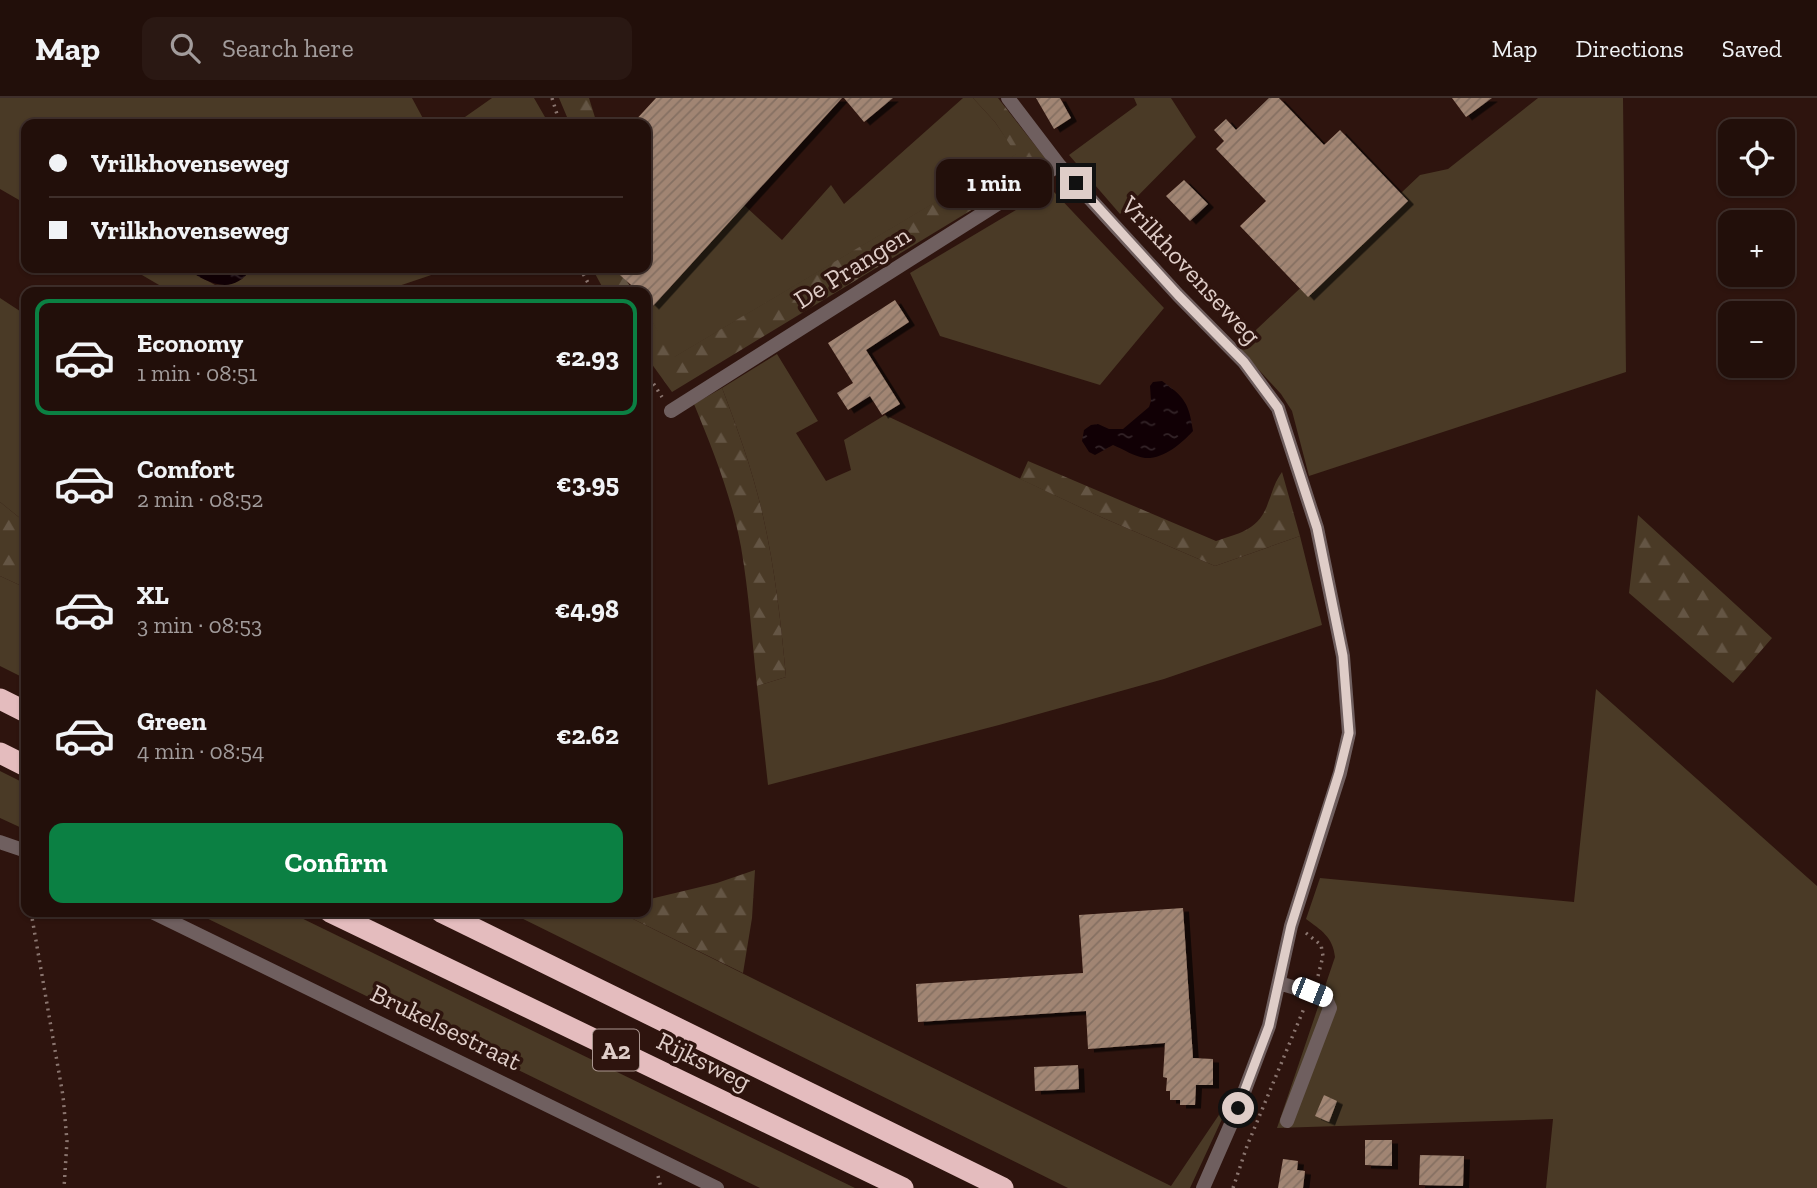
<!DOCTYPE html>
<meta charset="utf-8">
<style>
body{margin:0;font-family:"Zilla Slab",serif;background:#2a1813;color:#f1f3f6;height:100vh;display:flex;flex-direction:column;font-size:26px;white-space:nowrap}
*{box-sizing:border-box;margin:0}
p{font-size:23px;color:#a29c9c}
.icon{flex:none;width:38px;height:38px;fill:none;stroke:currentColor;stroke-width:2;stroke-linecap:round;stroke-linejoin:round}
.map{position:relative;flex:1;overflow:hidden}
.sheet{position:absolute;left:21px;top:189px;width:630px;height:630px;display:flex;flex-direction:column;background:#220f0a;border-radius:14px;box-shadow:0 2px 5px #0004,0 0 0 2px #3f2f2b}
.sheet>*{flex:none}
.top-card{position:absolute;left:21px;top:21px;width:630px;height:154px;border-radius:14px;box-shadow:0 2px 5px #0004,0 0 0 2px #3f2f2b;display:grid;align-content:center;height:154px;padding:0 28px;background:#220f0a}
.tools{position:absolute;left:1718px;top:21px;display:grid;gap:14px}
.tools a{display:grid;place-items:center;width:77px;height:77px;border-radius:14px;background:#220f0a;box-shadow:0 2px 5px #0004,0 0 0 2px #3f2f2b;font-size:35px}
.end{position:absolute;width:32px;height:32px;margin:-16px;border:9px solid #dfcdc8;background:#111;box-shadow:0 0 0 4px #111}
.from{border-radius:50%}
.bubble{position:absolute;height:49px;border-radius:14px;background:#220f0a;box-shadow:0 2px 5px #0004,0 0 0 2px #3f2f2b;font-size:23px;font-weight:700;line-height:49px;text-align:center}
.car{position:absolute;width:21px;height:42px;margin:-21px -10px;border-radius:9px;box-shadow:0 0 5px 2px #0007;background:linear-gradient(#fff 24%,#345 0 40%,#fff 0 76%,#345 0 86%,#fff 0)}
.top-card b{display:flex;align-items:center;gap:24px;height:66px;font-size:26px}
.top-card b+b{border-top:2px solid #3f2f2b}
.top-card i{width:18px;height:18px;background:#f1f3f6}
ul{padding:12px 0 0;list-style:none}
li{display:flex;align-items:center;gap:21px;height:116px;margin:0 14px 10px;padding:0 14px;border:4px solid transparent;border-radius:14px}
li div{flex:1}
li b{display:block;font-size:26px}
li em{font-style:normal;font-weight:700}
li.active{border-color:#0b8043}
li>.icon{width:63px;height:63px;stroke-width:1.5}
.primary-button{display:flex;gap:14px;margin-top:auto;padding:14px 28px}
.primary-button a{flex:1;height:80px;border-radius:14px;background:#0b8043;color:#fff;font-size:28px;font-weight:700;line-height:80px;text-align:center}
header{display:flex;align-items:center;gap:42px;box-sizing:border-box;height:98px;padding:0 35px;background:#220f0a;border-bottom:2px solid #3f2f2b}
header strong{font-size:33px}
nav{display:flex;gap:38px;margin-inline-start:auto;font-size:24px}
.search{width:490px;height:63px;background:#2a1813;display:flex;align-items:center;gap:18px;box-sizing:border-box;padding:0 24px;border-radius:14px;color:#a29c9c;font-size:26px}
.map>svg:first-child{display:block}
.green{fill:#4a3a26}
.forest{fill:url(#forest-firs)}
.water{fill:url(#water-ripples)}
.building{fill:url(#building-hatch);filter:url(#shadow)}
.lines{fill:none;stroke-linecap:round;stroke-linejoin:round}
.path{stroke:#8a756f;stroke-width:3.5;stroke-dasharray:2 5;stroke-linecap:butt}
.street{stroke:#6f5f5f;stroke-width:14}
.highway{stroke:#e4bcbe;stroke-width:21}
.route{stroke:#dfcdc8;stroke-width:9}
.labels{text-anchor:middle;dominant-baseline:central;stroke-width:7;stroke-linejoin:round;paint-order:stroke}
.shield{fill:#2e140e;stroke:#aa9690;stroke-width:2}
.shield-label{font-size:24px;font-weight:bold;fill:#dfcdc8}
.street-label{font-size:26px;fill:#dfcdc8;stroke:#2e140e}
</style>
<header>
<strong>Map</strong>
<div class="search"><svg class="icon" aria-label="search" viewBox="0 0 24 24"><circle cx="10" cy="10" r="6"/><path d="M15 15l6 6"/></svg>Search here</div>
<nav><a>Map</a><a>Directions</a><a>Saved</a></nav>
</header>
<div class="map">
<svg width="1817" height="1090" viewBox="0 0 1817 1090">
<defs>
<pattern id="forest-firs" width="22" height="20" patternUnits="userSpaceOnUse" patternTransform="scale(1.75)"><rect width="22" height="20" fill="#4a3a26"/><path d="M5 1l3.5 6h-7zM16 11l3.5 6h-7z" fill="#645544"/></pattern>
<pattern id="water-ripples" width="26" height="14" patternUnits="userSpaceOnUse" patternTransform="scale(1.75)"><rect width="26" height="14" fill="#110005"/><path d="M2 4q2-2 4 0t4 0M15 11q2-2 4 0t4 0" fill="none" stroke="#332428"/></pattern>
<pattern id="building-hatch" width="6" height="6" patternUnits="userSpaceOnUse" patternTransform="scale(1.75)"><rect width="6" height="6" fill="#a18573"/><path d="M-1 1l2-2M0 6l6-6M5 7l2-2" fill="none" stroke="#857062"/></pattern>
<filter id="shadow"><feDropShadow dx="6" dy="3.5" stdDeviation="0" flood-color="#0009"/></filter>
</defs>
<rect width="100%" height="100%" fill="#2e140e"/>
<!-- green -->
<path class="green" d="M0 0H412L426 26H26V106L0 91Z
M492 0H534L549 26H455Z
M963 0H973L995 24 1017 56 673 260 647 215 744 107 782 142 831 87 844 106Z
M1134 0H1171L1196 39 1120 116 1069 57 1137 7Z
M1538 0H1623L1626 274 1309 378 1292 313 1281 296 1238 249 1420 77 1448 71Z
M1048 93 1054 94 1164 210 1100 287 940 238 910 175Z
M130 170H185L215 187 229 186 242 181 252 170H452L381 194H171Z
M0 200 26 217V425L0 404Z
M777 256 818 323 796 335 826 383 851 372 844 342 885 317 1101 419 1215 468 1300 438 1322 527 1164 581 999 627 768 687 757 588 786 579C781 525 775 471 763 418 753 374 738 332 722 290Z
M0 478 26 490V581L0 568Z
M1596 591 1817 788V1090H1546L1553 1021 1277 1030 1335 859C1333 839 1321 832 1306 821L1320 780 1574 804Z
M0 673 26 686V732L0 720Z
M194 814H289L855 1090H760Z
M509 814H619L1171 1088 1235 993 1190 1090H1068Z"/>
<!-- forest -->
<path class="forest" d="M559 0H589L597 26H570Z
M973 0H998L1049 65 672 294 646 258V213L674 259 1016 56 995 24Z
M592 170H618L634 194H605Z
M722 290C738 332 753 374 763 418 775 471 781 525 786 579L757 588C752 542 749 495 741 449 732 400 713 352 694 306Z
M1028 363 1216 443C1240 435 1259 432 1268 405 1273 393 1274 385 1282 374L1300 438 1215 468 1101 419 1020 381Z
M0 404 26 425V490L0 478Z
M1638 417 1772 540 1733 585 1629 495Z
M755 772 752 820 743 875 619 814H646V802L717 785Z"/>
<!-- water -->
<path class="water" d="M185 170H252C232 199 208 185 185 170Z
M1162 283C1185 299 1189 306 1193 333 1181 346 1164 361 1145 360 1135 359 1123 351 1113 347L1095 357 1089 354 1082 343 1084 332 1091 327 1098 326 1109 331H1123L1149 309 1151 303 1150 288 1153 284Z"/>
<!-- building -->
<path class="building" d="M656 0H842L653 208 646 201V194H639L612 170H646V26H632Z
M844 0H893L864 24Z
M1036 0H1060L1071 20 1054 31Z
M1269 0H1279L1324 47 1340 32 1408 103 1308 199 1240 128 1266 103 1216 51 1224 43 1214 32 1226 21 1236 32Z
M1452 0H1492L1466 19Z
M1184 82 1208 106 1190 123 1166 98Z
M895 202 909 224 866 252 900 306 882 317 870 298 848 312 837 295 853 285 828 245Z
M1183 810 1193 960 1213 961V987H1196L1195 1007H1180V1002H1170V993H1166L1167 980 1163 979 1165 945 1088 951 1086 913 918 924 916 886 1083 875 1079 817Z
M1078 967 1079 991 1035 993 1034 969Z
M1324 997 1337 1003 1329 1024 1315 1018Z
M1365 1042H1392V1068L1365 1067Z
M1420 1057 1464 1058 1463 1088 1419 1087Z
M1283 1061 1298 1063 1297 1072 1305 1073 1303 1090H1278Z"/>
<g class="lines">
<!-- path -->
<path class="path" d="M552 0 560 26
M580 170 593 194
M646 274 662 299
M26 769V788
M31 814 63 998 67 1043 64 1090
M1306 835 1321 847 1323 858 1318 878
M658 1078 661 1090
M1233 1090 1247 1048 1305 908"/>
<!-- street -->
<path class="street" d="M1008 0 1059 67 1178 197 1244 264 1278 310 1317 430 1343 558 1349 635 1340 675 1291 828 1269 928 1238 1010 1203 1090
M671 313 1059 67
M0 744 26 753
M152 814 717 1090
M1279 885 1325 899 1330 910 1287 1023"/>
<!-- highway -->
<path class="highway" d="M0 601 26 614
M0 655 26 668
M330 814 903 1090
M441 814 1003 1090"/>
</g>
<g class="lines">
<!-- route -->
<path class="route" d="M1076 85 1178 197 1244 264 1278 310 1317 430 1343 558 1349 635 1339 675 1291 828 1269 928 1238 1010"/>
</g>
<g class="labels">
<!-- shield labels -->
<rect class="shield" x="593" y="931.5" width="46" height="41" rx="5"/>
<g class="shield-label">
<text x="616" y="952">A2</text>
</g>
<!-- street labels -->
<g class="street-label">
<text transform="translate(852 169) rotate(-32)">De Prangen</text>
<text transform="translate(1191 172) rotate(47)">Vrilkhovenseweg</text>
<text transform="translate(446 929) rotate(26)">Brukelsestraat</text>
<text transform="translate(704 963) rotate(26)">Rijksweg</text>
</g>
</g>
</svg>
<div class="tools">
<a><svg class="icon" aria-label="locate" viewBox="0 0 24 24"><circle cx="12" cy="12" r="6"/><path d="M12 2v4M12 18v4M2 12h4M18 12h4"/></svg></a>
<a>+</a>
<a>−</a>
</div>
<i class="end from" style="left:1238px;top:1010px"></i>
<i class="end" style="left:1076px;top:85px"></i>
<div class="bubble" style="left:936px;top:61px;width:116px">1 min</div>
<i class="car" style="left:1312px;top:894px;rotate:112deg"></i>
<div class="top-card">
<b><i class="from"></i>Vrilkhovenseweg</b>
<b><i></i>Vrilkhovenseweg</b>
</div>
<section class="sheet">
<ul>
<li class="active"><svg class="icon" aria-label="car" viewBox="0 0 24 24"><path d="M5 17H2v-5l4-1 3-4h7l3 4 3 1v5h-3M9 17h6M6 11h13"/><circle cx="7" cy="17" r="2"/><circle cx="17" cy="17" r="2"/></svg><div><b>Economy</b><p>1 min · 08:51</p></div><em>€2.93</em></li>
<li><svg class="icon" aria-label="car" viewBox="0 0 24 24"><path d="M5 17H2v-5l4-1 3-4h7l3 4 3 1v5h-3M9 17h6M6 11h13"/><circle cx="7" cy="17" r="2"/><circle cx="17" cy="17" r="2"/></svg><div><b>Comfort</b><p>2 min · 08:52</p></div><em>€3.95</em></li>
<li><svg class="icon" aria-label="car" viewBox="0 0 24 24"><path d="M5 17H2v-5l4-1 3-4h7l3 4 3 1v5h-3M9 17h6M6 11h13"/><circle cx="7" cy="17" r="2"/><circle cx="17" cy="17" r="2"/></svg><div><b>XL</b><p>3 min · 08:53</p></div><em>€4.98</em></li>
<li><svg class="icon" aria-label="car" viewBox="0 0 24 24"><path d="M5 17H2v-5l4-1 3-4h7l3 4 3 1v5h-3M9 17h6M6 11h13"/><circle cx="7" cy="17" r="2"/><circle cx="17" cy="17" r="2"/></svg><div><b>Green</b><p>4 min · 08:54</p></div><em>€2.62</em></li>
</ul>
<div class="primary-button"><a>Confirm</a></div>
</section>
</div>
